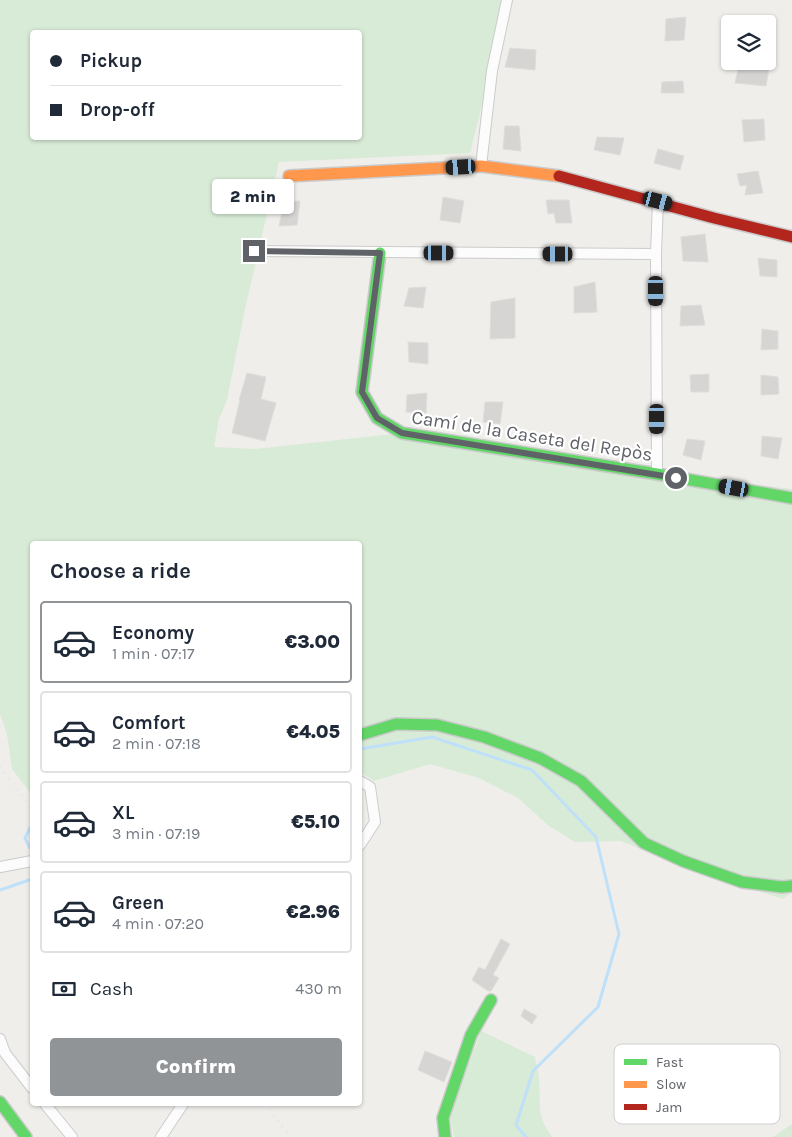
<!DOCTYPE html>
<meta charset="utf-8">
<style>
body{margin:0;font-family:Karla,sans-serif;background:#f2f2f3;color:#1f2937;height:100vh;display:flex;flex-direction:column;font-size:19px;white-space:nowrap}
*{box-sizing:border-box;margin:0}
p{font-size:16px;color:#747a83}
.icon{flex:none;width:28px;height:28px;fill:none;stroke:currentColor;stroke-width:2;stroke-linecap:round;stroke-linejoin:round}
.map{position:relative;flex:1;overflow:hidden}
.side{position:absolute;left:30px;top:541px;width:332px;height:565px;display:flex;flex-direction:column;background:#fff;border-radius:5px;box-shadow:0 1px 4px #0004}
.side>*{flex:none}
.guide{position:absolute;left:30px;top:30px;width:332px;height:110px;border-radius:5px;box-shadow:0 1px 4px #0004;display:grid;align-content:center;height:110px;padding:0 20px;background:#fff}
.buttons{position:absolute;left:721px;top:15px;display:grid;gap:10px}
.buttons a{display:grid;place-items:center;width:55px;height:55px;border-radius:5px;background:#fff;box-shadow:0 1px 4px #0004;font-size:25px}
.end{position:absolute;width:22px;height:22px;margin:-11px;border:6px solid #5f6368;background:#fff;box-shadow:0 0 0 2px #fff}
.from{border-radius:50%}
.bubble{position:absolute;height:35px;border-radius:5px;background:#fff;box-shadow:0 1px 4px #0004;font-size:16px;font-weight:800;line-height:35px;text-align:center}
.car{position:absolute;width:15px;height:30px;margin:-15px -8px;border-radius:6px;box-shadow:0 0 4px 1px #0007;background:linear-gradient(#222 24%,#8ab4d8 0 40%,#222 0 76%,#8ab4d8 0 86%,#222 0)}
.guide b{display:flex;align-items:center;gap:18px;height:48px;font-size:19px}
.guide b+b{border-top:1px solid #e0e1e3}
.guide i{width:12px;height:12px;background:#1f2937}
ul{padding:0;list-style:none}
li{display:flex;align-items:center;gap:15px;height:82px;margin:0 10px 8px;padding:0 10px;border:2px solid #e0e1e3;border-radius:5px}
li div{flex:1}
li b{display:block;font-size:19px}
li em{font-style:normal;font-weight:800}
li.active{border-color:#919496}
li>.icon{width:45px;height:45px;stroke-width:1.5}
h2{padding:0 20px;font-size:22px;line-height:60px}
.pay{display:flex;align-items:center;gap:12px;height:55px;padding:0 20px;font-size:19px}
.pay p{margin-inline-start:auto}
.action{display:flex;gap:10px;margin-top:auto;padding:10px 20px}
.action a{flex:1;height:58px;border-radius:5px;background:#919496;color:#fff;font-size:20px;font-weight:800;line-height:58px;text-align:center}
.map>svg:first-child{display:block}
.green{fill:#d8ebd6;fill-rule:evenodd}
.lines{fill:none;stroke-linecap:round;stroke-linejoin:round}
.stream{stroke:#bfe0f9;stroke-width:3}
.building{fill:#d6d5d3;stroke:#deddd9}
.street-casing{stroke:#cbcccc;stroke-width:12}
.fast-casing{stroke:#cacacb;stroke-width:14}
.slow-casing{stroke:#cacacb;stroke-width:14}
.jam-casing{stroke:#cacacb;stroke-width:14}
.street{stroke:#fdfcfc;stroke-width:10}
.fast{stroke:#63d668;stroke-width:11}
.slow{stroke:#ff974d;stroke-width:11}
.jam{stroke:#b3261e;stroke-width:11}
.rail{stroke:#e4e4e4;stroke-width:3;stroke-dasharray:1 6;stroke-linecap:butt}
.route{stroke:#5f6368;stroke-width:6}
.labels{text-anchor:middle;dominant-baseline:central;stroke-width:4.5;stroke-linejoin:round;paint-order:stroke}
.street-label{font-size:19px;fill:#5f6368;stroke:#fff}
.key{fill:#fff;stroke:#cfd0d2;stroke-width:1}
.key-label{font-size:14px;fill:#5f6368}
</style>
<div class="map">
<svg width="792" height="1137" viewBox="0 0 792 1137">
<rect width="100%" height="100%" fill="#efeeea"/>
<!-- green -->
<path class="green" d="M0 0H508L470 153 279 162 245 309 227 400 219 419 214 447 256 449 402 433 657 474 792 489V892L783 899 693 870 621 841 575 842 549 826 518 798 479 778 430 764 374 781 360 772V544H32V795L12 769 7 734 0 714ZM32 32H360V138H32Z
M481 1031 535 1057C536 1065 539 1073 539 1080 541 1105 536 1115 552 1137H454L450 1116Z
M792 1124V1137H773Z"/>
<g class="lines">
<!-- stream -->
<path class="stream" d="M360 749 432 737 532 770 596 837 619 934 598 1007 533 1071 516 1125 526 1137
M30 848 25 838 30 828
M0 890 32 879"/>
</g>
<!-- building -->
<path class="building" d="M686 17 684 40 665 41 666 19Z
M510 48 536 50 535 70 505 67Z
M740 61 770 63 766 86 735 83Z
M683 81 684 93H661L662 82Z
M764 119 765 140 744 142 742 120Z
M505 126H519L521 151 503 149Z
M597 137 624 138 620 155 594 150Z
M658 149 684 156 680 170 654 163Z
M758 171 763 193 745 195 747 185 740 186 737 174Z
M443 197 464 201 460 223 440 220Z
M546 200H569L572 223H556L554 213 548 214Z
M300 201 297 225 279 226 284 202Z
M705 234 708 262 683 261 681 237Z
M758 258 777 260V277L760 276Z
M595 282 597 312 574 313V287Z
M426 287 423 308 404 306 409 288Z
M515 298V338L490 339 491 302Z
M701 305 705 325 680 326 681 306Z
M762 329 778 331V349L761 350Z
M408 342 428 343V364L409 362Z
M247 373 266 377 261 399 276 403 265 441 232 433 240 400H239Z
M709 374V392H691L690 375Z
M761 375 778 377 779 394 761 395Z
M427 393 426 413 406 412 407 395Z
M485 402H503L500 424 483 422Z
M762 436 782 438 778 459 761 456Z
M687 439 705 441 701 460 683 455Z
M501 939 510 944 493 975 499 978 491 991H488L472 980 479 967 485 970Z
M524 1009 537 1016 532 1024 521 1016Z
M425 1051 452 1062 444 1082 418 1070Z"/>
<g class="lines">
<!-- street casing -->
<g class="street-casing">
<path id="street" d="M481 166 492 71 507 0
M254 251 656 254
M657 474 656 254 658 201
M360 781 370 787 375 822 360 845
M0 867 32 861
M0 1039 5 1053 32 1088
M45 1104 72 1137
M161 1137 183 1104"/>
</g>
<!-- fast casing -->
<g class="fast-casing">
<path id="fast" d="M380 253 362 392 377 418 402 433 657 474 792 498
M360 735 396 724 437 725 484 737 540 758 581 781 644 843 683 861 742 882 782 887 792 886
M0 1102 26 1137
M445 1137 443 1118 471 1035 491 1000"/>
</g>
<!-- slow casing -->
<g class="slow-casing">
<path id="slow" d="M289 176 481 166 559 176"/>
</g>
<!-- jam casing -->
<g class="jam-casing">
<path id="jam" d="M559 176 714 218 792 237"/>
</g>
<!-- street -->
<use href="#street" class="street"/>
<!-- fast -->
<use href="#fast" class="fast"/>
<!-- slow -->
<use href="#slow" class="slow"/>
<!-- jam -->
<use href="#jam" class="jam"/>
<!-- rail -->
<path class="rail" d="M0 767 32 808
M265 1104 291 1137"/>
</g>
<g class="lines">
<!-- route -->
<path class="route" d="M254 251 380 253 362 392 377 418 402 433 676 478"/>
</g>
<g class="labels">
<!-- street labels -->
<g class="street-label">
<text transform="translate(532 436) rotate(9)">Camí de la Caseta del Repòs</text>
</g>
</g>
<!-- legend -->
<rect x="614" y="1044" width="166" height="80" rx="8" class="key"/>
<rect x="624" y="1059" width="23" height="6" fill="#63d668"/>
<rect x="624" y="1081" width="23" height="7" fill="#ff974d"/>
<rect x="624" y="1104" width="23" height="6" fill="#b3261e"/>
<g class="key-label">
<text x="656" y="1067">Fast</text>
<text x="656" y="1089">Slow</text>
<text x="656" y="1112">Jam</text>
</g>
</svg>
<div class="buttons">
<a><svg class="icon" aria-label="layers" viewBox="0 0 24 24"><path d="M12 4l9 5-9 5-9-5zM3 14l9 5 9-5"/></svg></a>
</div>
<i class="end from" style="left:676px;top:478px"></i>
<i class="end" style="left:254px;top:251px"></i>
<div class="bubble" style="left:212px;top:179px;width:82px">2 min</div>
<i class="car" style="left:461px;top:167px;rotate:267deg"></i>
<i class="car" style="left:658px;top:201px;rotate:105deg"></i>
<i class="car" style="left:439px;top:253px;rotate:90deg"></i>
<i class="car" style="left:558px;top:254px;rotate:270deg"></i>
<i class="car" style="left:656px;top:291px;rotate:180deg"></i>
<i class="car" style="left:657px;top:419px;rotate:180deg"></i>
<i class="car" style="left:734px;top:488px;rotate:280deg"></i>
<div class="guide">
<b><i class="from"></i>Pickup</b>
<b><i></i>Drop-off</b>
</div>
<section class="side">
<h2>Choose a ride</h2>
<ul>
<li class="active"><svg class="icon" aria-label="car" viewBox="0 0 24 24"><path d="M5 17H2v-5l4-1 3-4h7l3 4 3 1v5h-3M9 17h6M6 11h13"/><circle cx="7" cy="17" r="2"/><circle cx="17" cy="17" r="2"/></svg><div><b>Economy</b><p>1 min · 07:17</p></div><em>€3.00</em></li>
<li><svg class="icon" aria-label="car" viewBox="0 0 24 24"><path d="M5 17H2v-5l4-1 3-4h7l3 4 3 1v5h-3M9 17h6M6 11h13"/><circle cx="7" cy="17" r="2"/><circle cx="17" cy="17" r="2"/></svg><div><b>Comfort</b><p>2 min · 07:18</p></div><em>€4.05</em></li>
<li><svg class="icon" aria-label="car" viewBox="0 0 24 24"><path d="M5 17H2v-5l4-1 3-4h7l3 4 3 1v5h-3M9 17h6M6 11h13"/><circle cx="7" cy="17" r="2"/><circle cx="17" cy="17" r="2"/></svg><div><b>XL</b><p>3 min · 07:19</p></div><em>€5.10</em></li>
<li><svg class="icon" aria-label="car" viewBox="0 0 24 24"><path d="M5 17H2v-5l4-1 3-4h7l3 4 3 1v5h-3M9 17h6M6 11h13"/><circle cx="7" cy="17" r="2"/><circle cx="17" cy="17" r="2"/></svg><div><b>Green</b><p>4 min · 07:20</p></div><em>€2.96</em></li>
</ul>
<div class="pay"><svg class="icon" aria-label="cash" viewBox="0 0 24 24"><path d="M3 7h18v10H3z"/><circle cx="12" cy="12" r="2"/></svg>Cash<p>430 m</p></div>
<div class="action"><a>Confirm</a></div>
</section>
</div>
